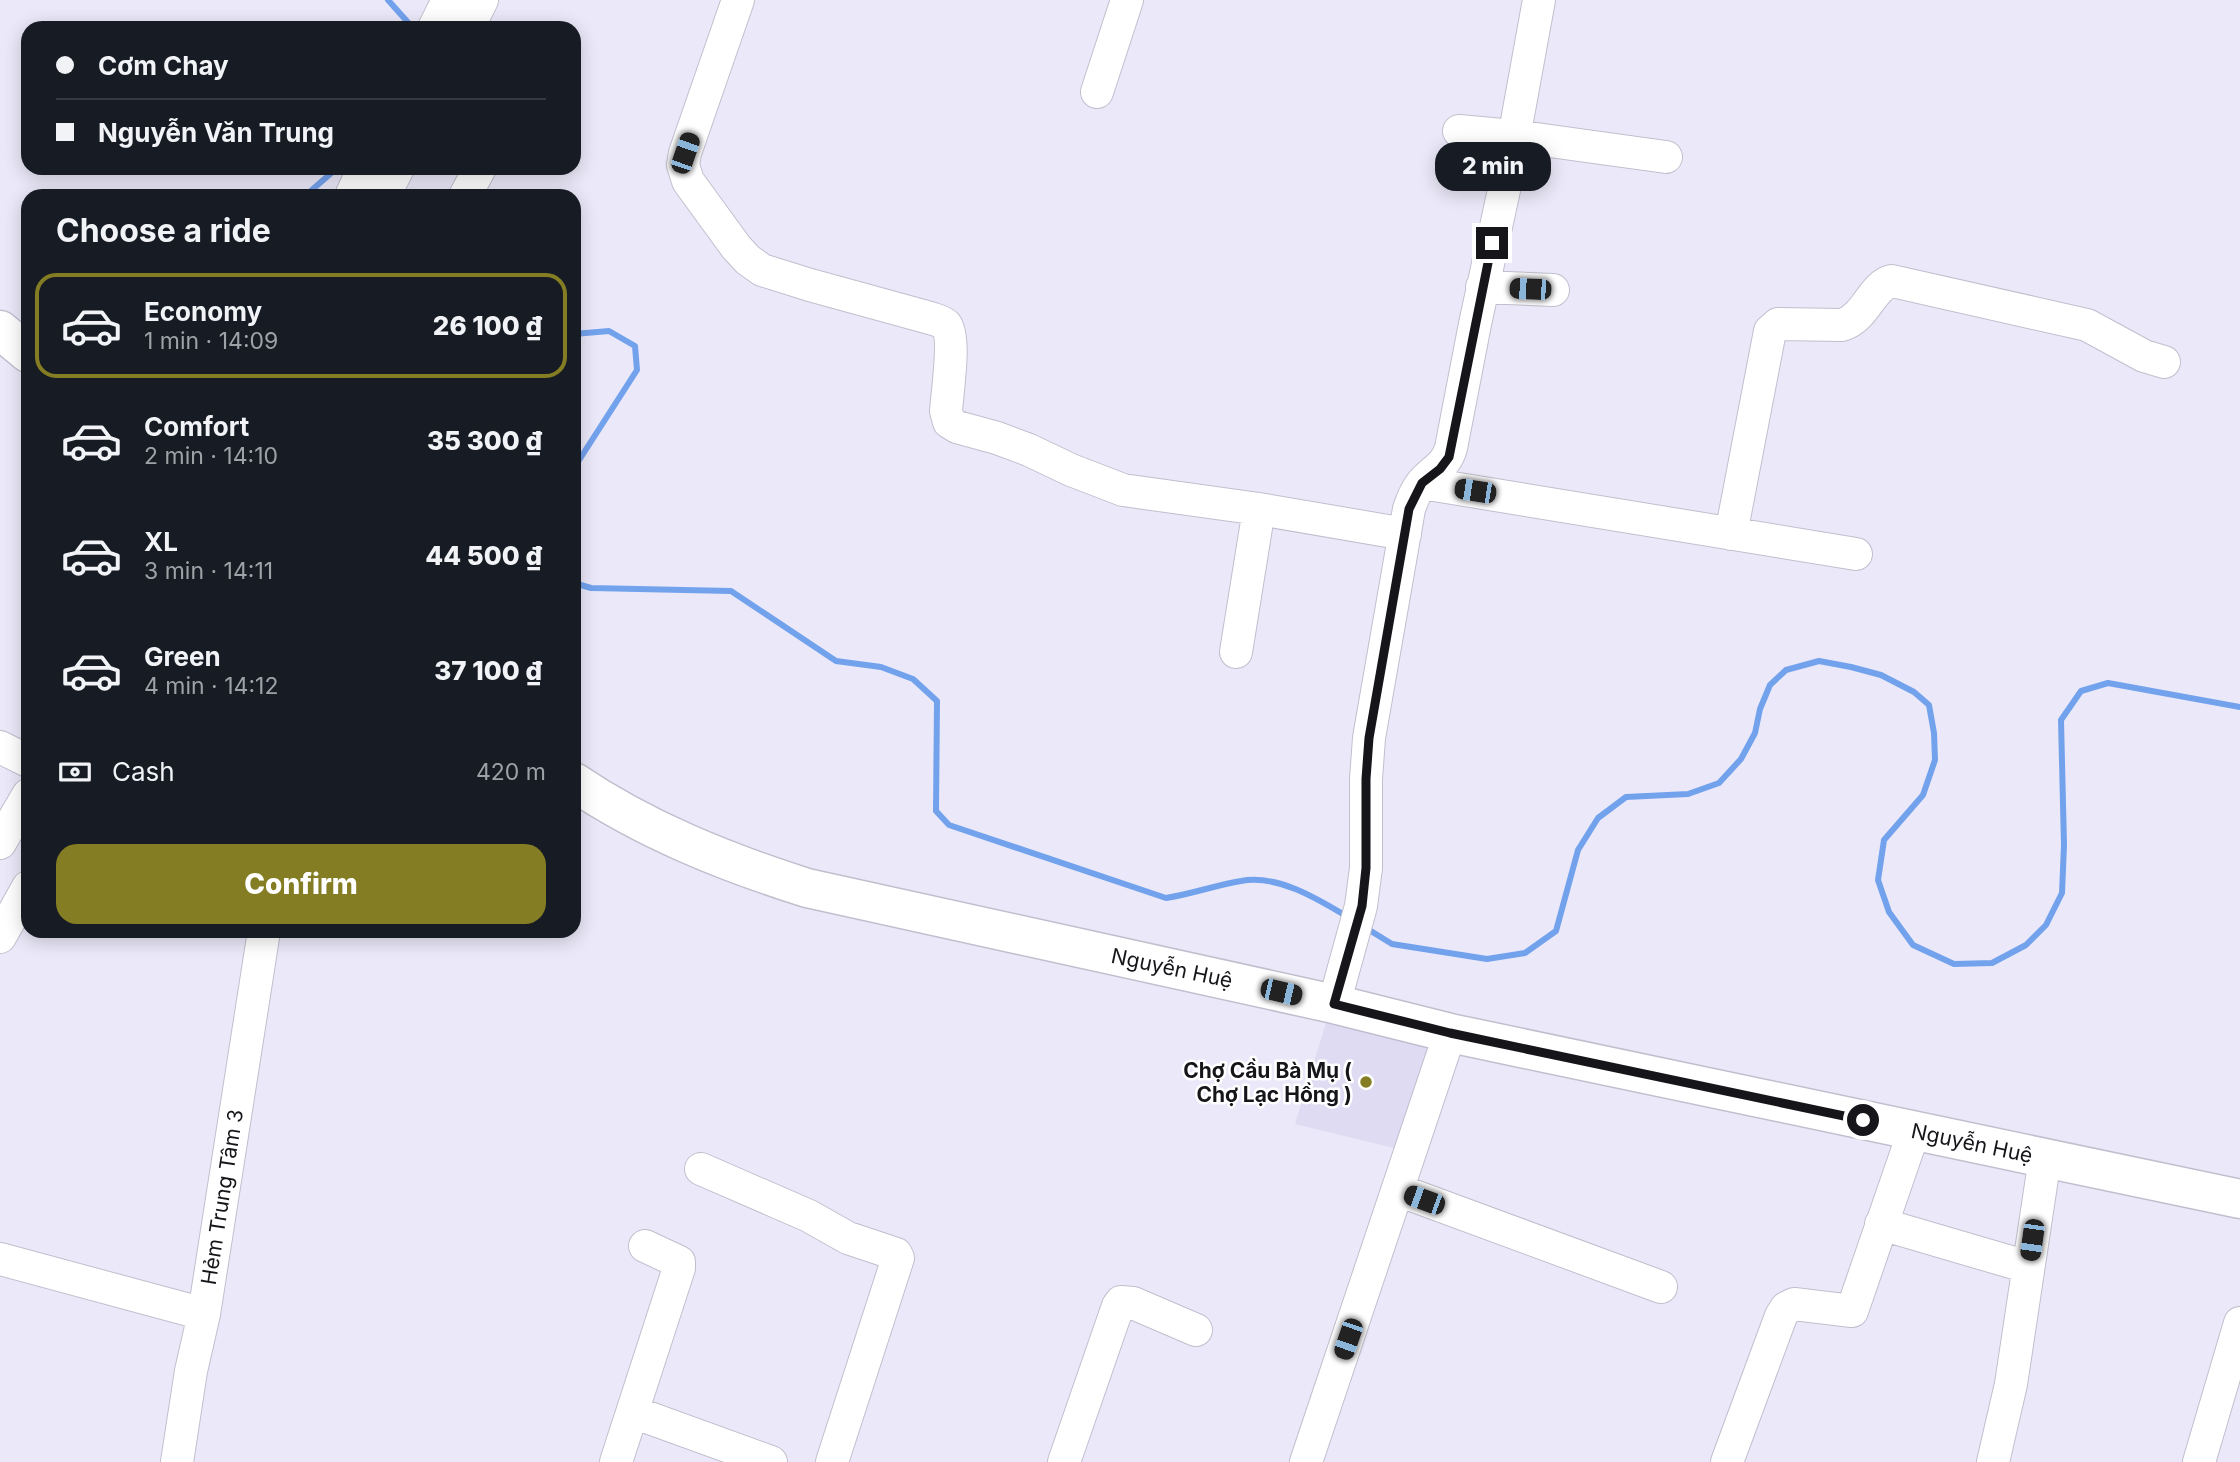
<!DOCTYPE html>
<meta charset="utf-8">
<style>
body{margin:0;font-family:Inter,sans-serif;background:#20242c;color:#f1f3f6;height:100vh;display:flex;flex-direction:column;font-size:26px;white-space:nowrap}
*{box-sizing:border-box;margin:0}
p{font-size:23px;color:#9ea1a6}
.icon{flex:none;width:38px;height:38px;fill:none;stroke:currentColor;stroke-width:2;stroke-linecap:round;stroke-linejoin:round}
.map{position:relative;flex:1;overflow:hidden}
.panel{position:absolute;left:21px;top:189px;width:560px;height:749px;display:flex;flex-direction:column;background:#171b24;border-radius:21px;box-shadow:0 4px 18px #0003}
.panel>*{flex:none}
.top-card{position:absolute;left:21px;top:21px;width:560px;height:154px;border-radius:21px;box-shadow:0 4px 18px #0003;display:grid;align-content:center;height:154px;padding:0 35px;background:#171b24}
.end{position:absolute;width:32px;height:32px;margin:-16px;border:9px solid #16151a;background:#fff;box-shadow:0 0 0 4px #fff}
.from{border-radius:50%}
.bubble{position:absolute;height:49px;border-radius:21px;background:#171b24;box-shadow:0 4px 18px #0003;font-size:23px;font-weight:800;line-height:49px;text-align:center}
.car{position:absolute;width:21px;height:42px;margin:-21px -10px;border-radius:9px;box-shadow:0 0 5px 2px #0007;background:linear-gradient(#222 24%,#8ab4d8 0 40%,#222 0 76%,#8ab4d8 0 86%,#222 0)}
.top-card b{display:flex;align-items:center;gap:24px;height:66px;font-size:26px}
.top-card b+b{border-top:2px solid #363941}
.top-card i{width:18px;height:18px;background:#f1f3f6}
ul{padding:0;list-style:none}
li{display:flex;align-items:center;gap:21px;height:105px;margin:0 14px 10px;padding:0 21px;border:4px solid transparent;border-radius:21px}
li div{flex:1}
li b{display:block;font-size:26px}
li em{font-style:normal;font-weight:800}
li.current{border-color:#847d24}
li>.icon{width:63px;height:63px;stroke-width:1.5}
h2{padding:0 35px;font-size:32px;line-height:84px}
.pay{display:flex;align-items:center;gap:18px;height:77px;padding:0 35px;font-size:26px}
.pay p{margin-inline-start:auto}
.action{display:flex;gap:14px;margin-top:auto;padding:14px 35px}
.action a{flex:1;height:80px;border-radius:21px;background:#847d24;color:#fff;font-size:28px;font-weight:800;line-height:80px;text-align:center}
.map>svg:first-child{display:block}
.built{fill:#dedbf2}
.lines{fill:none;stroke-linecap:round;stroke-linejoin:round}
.stream{stroke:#73a2ed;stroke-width:6}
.minor-casing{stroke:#c1bfce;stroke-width:34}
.major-casing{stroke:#c1bfce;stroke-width:41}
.minor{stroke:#fff;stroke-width:32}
.major{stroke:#fff;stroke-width:38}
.route{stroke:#16151a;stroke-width:9}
.poi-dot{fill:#847d24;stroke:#fff;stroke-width:2.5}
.labels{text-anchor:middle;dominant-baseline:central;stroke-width:5;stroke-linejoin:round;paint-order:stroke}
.street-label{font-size:21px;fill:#16151a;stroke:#fff}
.poi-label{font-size:21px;font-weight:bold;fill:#16151a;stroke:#fff;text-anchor:end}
</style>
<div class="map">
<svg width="2240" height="1462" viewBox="0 0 2240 1462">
<rect width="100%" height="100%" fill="#ebe9f9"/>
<!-- built -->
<path class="built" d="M1328 1016 1438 1040 1402 1150 1295 1124Z"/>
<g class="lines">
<!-- stream -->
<path class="stream" d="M388 0 413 28
M305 196 337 168
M574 334 609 331 635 346 637 370 574 468
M574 583 591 588 731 591 836 661 881 667 913 679 937 701 936 811 949 825 1166 898C1192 894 1216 885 1241 881 1278 874 1318 899 1348 917
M1366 928 1392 944 1487 959 1525 953 1556 931 1578 850 1598 818 1626 797 1688 794 1719 783 1741 759 1755 733 1760 709 1770 685 1786 670 1819 661 1851 667 1881 675 1914 692 1929 705 1934 733 1935 760 1923 795 1884 840 1878 880 1889 912 1913 945 1954 964 1992 963 2026 945 2046 925 2062 893 2064 845 2061 720 2081 691 2108 683 2240 707"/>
<!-- minor casing -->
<g class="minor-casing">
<path id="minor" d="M738 0 685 153 683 165 688 181 736 247 748 260 762 270 810 285 930 318C936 320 942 321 946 325 956 338 947 394 946 411L949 422 957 427 997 438 1029 450 1071 470 1123 490 1259 509 1405 534
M434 28 448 0
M468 28 482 0
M1097 92 1127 0
M1459 131 1514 136 1666 157
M351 196 364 168
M384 196 398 168
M465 196 480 168
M1482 287 1553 290
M1422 483 1856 554
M1731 534 1770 331 1778 324 1842 325C1866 318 1872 285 1892 281L2087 325 2144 356 2164 362
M1236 652 1259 509
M0 747 28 761
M0 843 28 795
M0 937 28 887
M1334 1004 1361 906 1366 868V779L1369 738 1409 509C1412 500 1416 490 1422 483 1433 470 1446 466 1451 448L1475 324 1507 176 1539 0
M701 1169 809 1216 848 1238 896 1254 898 1258 832 1462
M1398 1190 1661 1287
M1881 1224 2028 1267
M0 1259 204 1314
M633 1412 771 1462
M177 1462 191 1371 204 1314 264 931
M616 1462 679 1268V1262L645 1246
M1064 1462 1118 1306 1121 1302 1133 1303 1196 1330
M1306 1462 1450 1033
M1727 1462 1781 1316 1786 1308 1794 1304 1852 1311 1914 1131
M1993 1462 2011 1384 2045 1158
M2199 1462 2240 1323"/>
</g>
<!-- major casing -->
<g class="major-casing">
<path id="major" d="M0 330 28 353
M574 782C645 830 725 862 807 888L1334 1004 1450 1033 2240 1199"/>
</g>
<!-- minor -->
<use href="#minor" class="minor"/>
<!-- major -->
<use href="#major" class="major"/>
</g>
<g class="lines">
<!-- route -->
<path class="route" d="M1492 243 1449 457 1440 469 1422 483 1409 509 1369 738 1366 779V868L1362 906 1334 1004 1450 1033 1863 1120"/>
</g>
<!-- markers -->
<circle class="poi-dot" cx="1366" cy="1082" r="7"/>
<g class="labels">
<!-- street labels -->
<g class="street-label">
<text transform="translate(1172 968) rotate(12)">Nguyễn Huệ</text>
<text transform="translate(1972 1143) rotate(12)">Nguyễn Huệ</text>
<text transform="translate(222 1197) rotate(-81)">Hẻm Trung Tâm 3</text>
</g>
<!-- poi labels -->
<g class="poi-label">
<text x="1352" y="1070">Chợ Cầu Bà Mụ (<tspan x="1352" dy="24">Chợ Lạc Hồng )</tspan></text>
</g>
</g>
</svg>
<i class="end from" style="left:1863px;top:1120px"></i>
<i class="end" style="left:1492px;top:243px"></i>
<div class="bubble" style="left:1435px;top:142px;width:116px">2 min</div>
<i class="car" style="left:685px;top:153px;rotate:19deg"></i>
<i class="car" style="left:1530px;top:289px;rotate:272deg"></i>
<i class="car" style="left:1475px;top:491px;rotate:279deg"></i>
<i class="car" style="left:1281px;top:992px;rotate:103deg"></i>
<i class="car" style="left:1424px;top:1200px;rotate:290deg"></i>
<i class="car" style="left:2032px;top:1240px;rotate:188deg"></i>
<i class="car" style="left:1348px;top:1339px;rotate:199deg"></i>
<div class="top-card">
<b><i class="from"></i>Cơm Chay</b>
<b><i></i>Nguyễn Văn Trung</b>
</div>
<section class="panel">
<h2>Choose a ride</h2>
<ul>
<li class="current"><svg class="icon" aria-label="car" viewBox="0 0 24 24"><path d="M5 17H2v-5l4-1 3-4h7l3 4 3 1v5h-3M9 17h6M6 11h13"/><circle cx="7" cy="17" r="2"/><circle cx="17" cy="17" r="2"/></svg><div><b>Economy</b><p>1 min · 14:09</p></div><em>26 100 ₫</em></li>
<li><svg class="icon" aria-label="car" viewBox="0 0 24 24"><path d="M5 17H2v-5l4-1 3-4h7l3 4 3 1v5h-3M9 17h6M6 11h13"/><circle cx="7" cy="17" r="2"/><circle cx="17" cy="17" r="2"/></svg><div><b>Comfort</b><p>2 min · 14:10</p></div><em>35 300 ₫</em></li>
<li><svg class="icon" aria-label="car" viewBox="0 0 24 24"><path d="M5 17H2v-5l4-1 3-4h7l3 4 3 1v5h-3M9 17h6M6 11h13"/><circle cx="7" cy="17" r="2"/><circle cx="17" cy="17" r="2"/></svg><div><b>XL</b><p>3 min · 14:11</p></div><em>44 500 ₫</em></li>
<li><svg class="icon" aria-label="car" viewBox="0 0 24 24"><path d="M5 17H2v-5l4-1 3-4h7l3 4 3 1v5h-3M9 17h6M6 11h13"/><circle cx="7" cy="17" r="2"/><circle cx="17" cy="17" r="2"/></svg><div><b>Green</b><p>4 min · 14:12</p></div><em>37 100 ₫</em></li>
</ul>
<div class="pay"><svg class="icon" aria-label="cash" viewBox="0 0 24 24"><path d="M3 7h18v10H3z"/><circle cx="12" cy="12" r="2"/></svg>Cash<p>420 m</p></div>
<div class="action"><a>Confirm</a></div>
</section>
</div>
